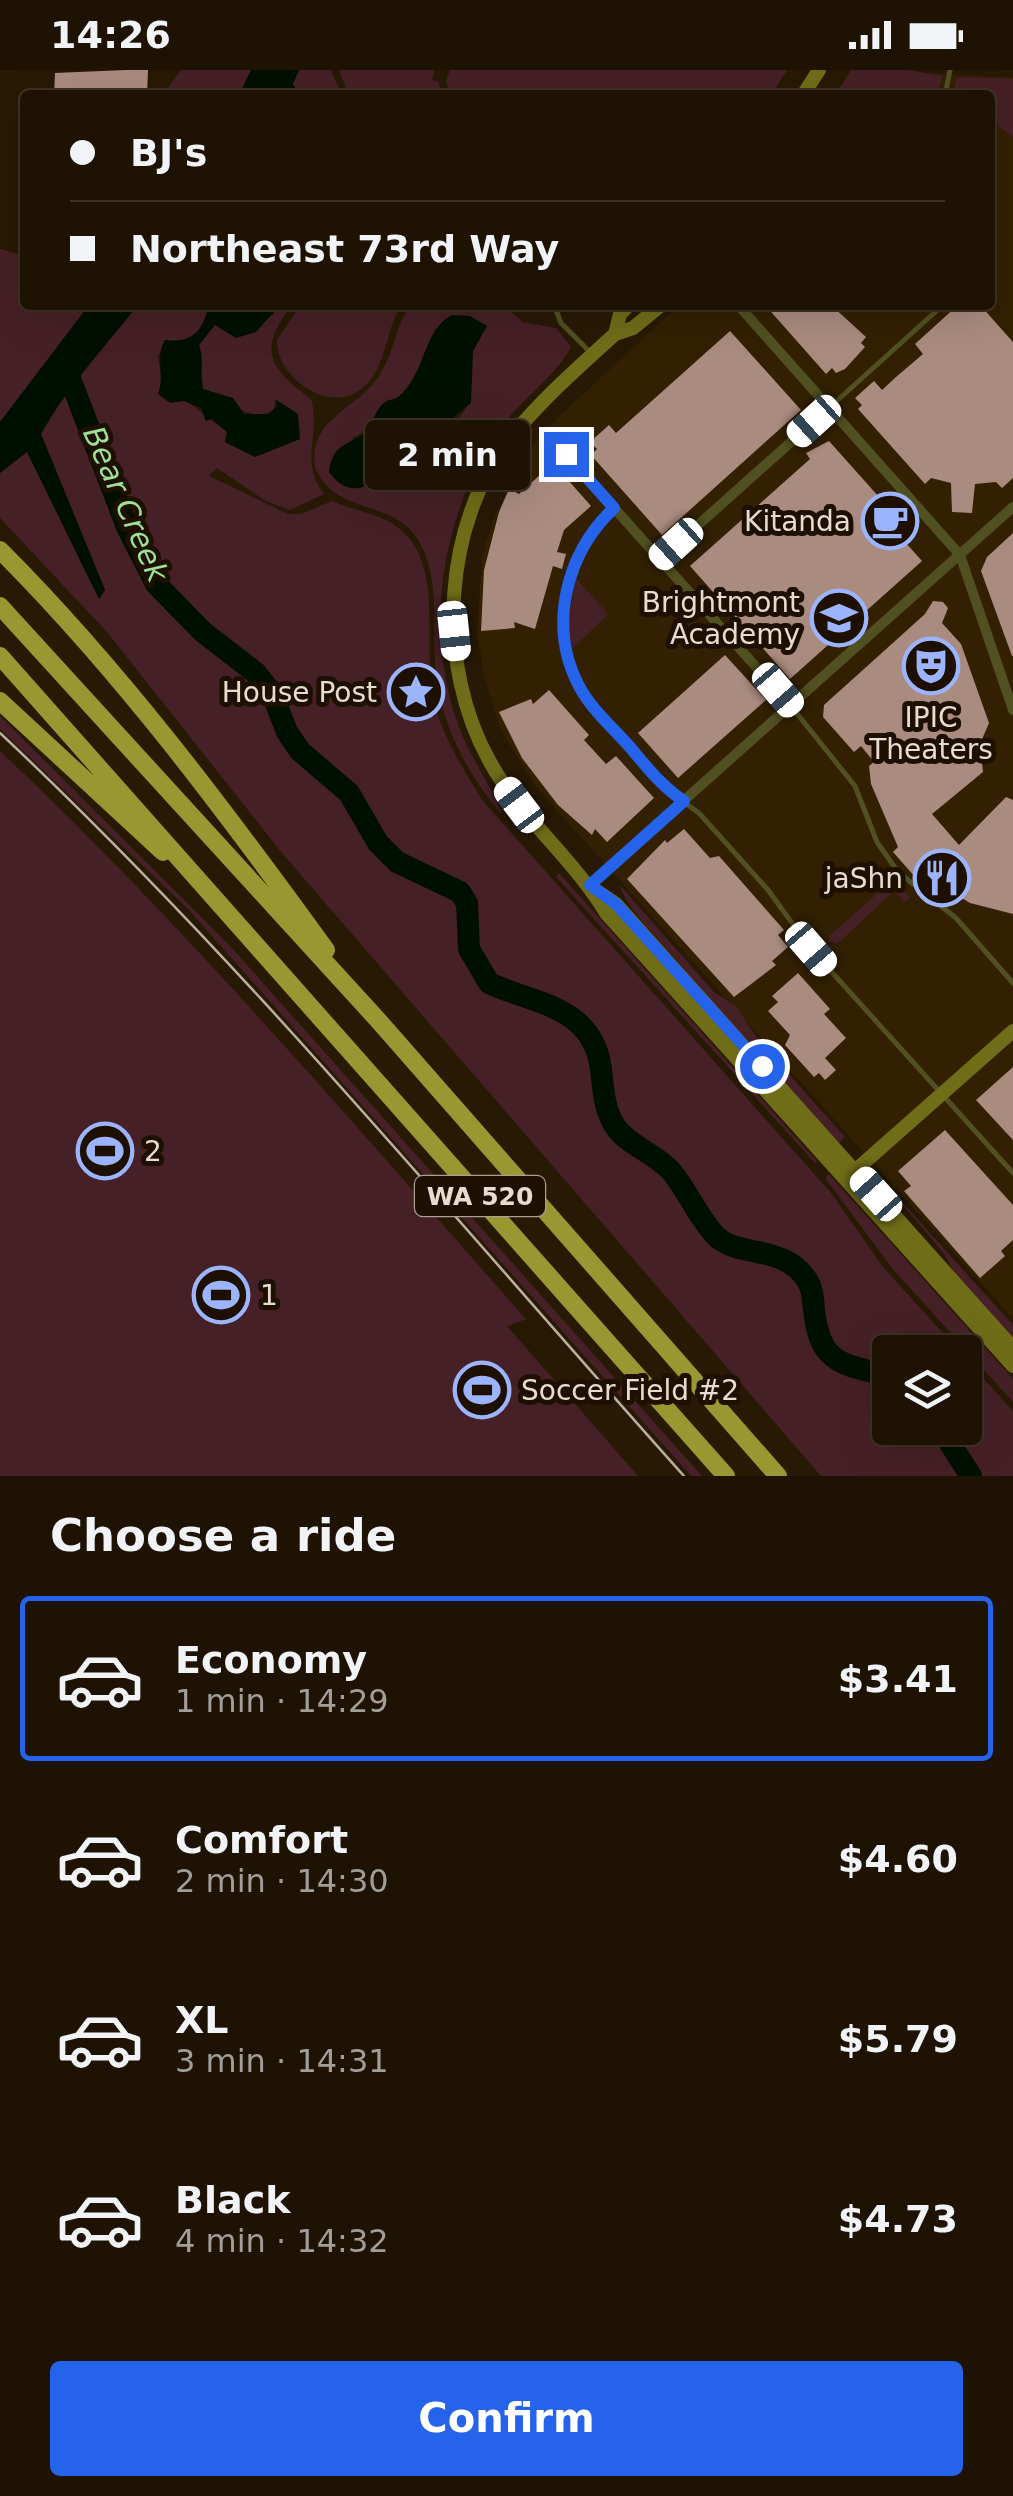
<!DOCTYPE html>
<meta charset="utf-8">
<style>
body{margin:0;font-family:"DejaVu Sans",sans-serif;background:#2b2012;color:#f1f3f6;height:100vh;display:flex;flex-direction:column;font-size:38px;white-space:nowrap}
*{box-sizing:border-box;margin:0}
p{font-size:32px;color:#a19e9a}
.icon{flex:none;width:55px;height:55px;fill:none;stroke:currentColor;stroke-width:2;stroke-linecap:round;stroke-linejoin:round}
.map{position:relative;height:1406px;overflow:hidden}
.sheet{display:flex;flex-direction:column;background:#1e1303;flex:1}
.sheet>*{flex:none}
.hud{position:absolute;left:20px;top:20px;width:975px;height:220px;border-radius:10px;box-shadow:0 10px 40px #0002,0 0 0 2px #3c3225;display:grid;align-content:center;height:220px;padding:0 50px;background:#1e1303}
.tools{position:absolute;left:872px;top:1265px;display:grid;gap:20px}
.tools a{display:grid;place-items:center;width:110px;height:110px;border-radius:10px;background:#1e1303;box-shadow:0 10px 40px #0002,0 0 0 2px #3c3225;font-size:50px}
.end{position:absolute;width:45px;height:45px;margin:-22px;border:12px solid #2563eb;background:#fff;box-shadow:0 0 0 5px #fff}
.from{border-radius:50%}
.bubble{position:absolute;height:70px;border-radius:10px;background:#1e1303;box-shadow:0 10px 40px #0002,0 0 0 2px #3c3225;font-size:32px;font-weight:700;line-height:70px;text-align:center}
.car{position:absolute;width:30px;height:60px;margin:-30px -15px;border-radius:12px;box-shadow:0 0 8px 2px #0007;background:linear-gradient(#fff 24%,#345 0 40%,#fff 0 76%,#345 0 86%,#fff 0)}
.hud b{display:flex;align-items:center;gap:35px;height:95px;font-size:38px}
.hud b+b{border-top:2px solid #3c3225}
.hud i{width:25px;height:25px;background:#f1f3f6}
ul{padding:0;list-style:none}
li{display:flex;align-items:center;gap:30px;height:165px;margin:0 20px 15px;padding:0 30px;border:5px solid transparent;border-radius:10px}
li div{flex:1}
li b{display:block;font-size:38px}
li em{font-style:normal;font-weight:700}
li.selected{border-color:#2563eb}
li>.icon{width:90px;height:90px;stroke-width:1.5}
h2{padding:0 50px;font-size:45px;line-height:120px}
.cta{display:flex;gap:20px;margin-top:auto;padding:20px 50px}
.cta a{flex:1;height:115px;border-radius:10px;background:#2563eb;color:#fff;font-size:40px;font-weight:700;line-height:115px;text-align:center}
.status{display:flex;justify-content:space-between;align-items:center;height:70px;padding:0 50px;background:#1e1303;direction:ltr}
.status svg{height:28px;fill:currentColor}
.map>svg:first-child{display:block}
.built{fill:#332002}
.green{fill:#462027;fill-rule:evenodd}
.water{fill:#001000}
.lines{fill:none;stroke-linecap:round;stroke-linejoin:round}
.river{stroke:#001000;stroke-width:22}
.building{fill:#aa8b7f}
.lane{stroke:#515021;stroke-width:5}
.street{stroke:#515021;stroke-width:10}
.secondary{stroke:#6f6d18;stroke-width:14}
.highway{stroke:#999732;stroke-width:18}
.tram{stroke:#b9ae9f;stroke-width:2.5}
.route{stroke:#2563eb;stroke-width:12}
.labels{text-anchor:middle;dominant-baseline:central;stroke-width:10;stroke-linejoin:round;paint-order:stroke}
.shield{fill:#1e1000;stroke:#aa9f91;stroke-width:2.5}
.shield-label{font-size:25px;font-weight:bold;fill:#e6dccf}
.poi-label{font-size:28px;fill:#e6dccf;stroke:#1e1000;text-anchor:end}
.water-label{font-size:30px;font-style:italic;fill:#9ee095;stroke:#1e1000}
</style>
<div class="status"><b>14:26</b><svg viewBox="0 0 49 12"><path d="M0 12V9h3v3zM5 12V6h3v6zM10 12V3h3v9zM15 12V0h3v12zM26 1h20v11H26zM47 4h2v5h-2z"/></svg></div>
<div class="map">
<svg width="1013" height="1406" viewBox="0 0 1013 1406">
<rect width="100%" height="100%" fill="#281904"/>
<!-- built -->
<path class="built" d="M850 0 1013 7V1249L535 716 501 660 485 610 477 564 482 486 493 451 527 383 553 352 679 235H990V25H835Z"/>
<!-- green -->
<path class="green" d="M181 0H251L239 25H163Z
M296 0H331L342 25H299L293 15 286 25Z
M339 0H434L432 10 438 11 443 25H349Z
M450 0H787L771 25H451L446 11Z
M852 0H908L943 6 937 25H835Z
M957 7 1013 9V67L998 56 990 25 953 24Z
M0 179 25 186V235H89L0 352Z
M137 235H208C205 261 190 274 165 270L158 287 162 312 227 362 225 372 255 387 300 369 275 330 274 341C243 354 231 325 203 319L199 275 215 254 272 246 280 235H292C258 280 267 297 311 329 321 364 299 392 324 424L290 440 266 431 217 398 209 406 288 444H301L332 431C358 443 388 443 408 467 442 507 423 577 433 626 440 663 463 699 483 731L832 1124 883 1197 960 1282H890V1358H965V1288L1013 1341V1406H821L282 783 107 562 0 448V403L27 381 99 529 105 520 41 364C67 318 104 277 137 235Z
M300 235H402C384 260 388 299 361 319 329 345 276 307 277 270Z
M411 235H503L523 252 556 258 571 277C553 310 517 332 496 364 441 448 423 561 459 657 471 689 491 715 503 746 469 707 441 655 436 603 431 558 442 508 417 468 390 428 334 445 315 397 309 347 357 340 379 306 394 284 395 256 411 235ZM435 259 483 263C459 287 485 327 457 349 431 369 378 360 379 399L352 368C372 361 370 347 383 334 386 331 394 330 397 328 410 319 432 275 435 259Z
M576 508 608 544 572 579 568 552Z
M0 646 231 877 702 1406H691L188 839 0 659Z
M0 681C187 857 355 1056 526 1249L507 1256 638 1406H0Z
M559 803 816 1090V1094L556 807Z
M894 809 910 828 905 832 894 821 837 874 830 872 828 867Z
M619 814 714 922 736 936 757 968 845 1067 838 1074 699 921C679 884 631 850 619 814Z
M829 1104 1013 1309V1332L892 1198 825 1108Z
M882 1110 1013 1255V1272L959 1212 945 1185Z"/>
<!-- water -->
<path class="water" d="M251 0H299L293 14 299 25H239Z
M89 235H138C105 277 66 318 41 364L105 520 99 529 27 382 0 403V352Z
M208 235H280L256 262 236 268 215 255 199 275C205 290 199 303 203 319L233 328 244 344H268L277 336 275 329 298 344 300 369 255 387 225 372 227 362 212 349 206 351 201 338 184 331 170 333 158 324C165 305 155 287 165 270 190 274 205 261 208 235Z
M452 245 470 246 487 256 473 281 471 333 440 359 387 374 379 385 377 408C359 424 343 421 329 402 332 377 343 376 362 365 374 357 374 341 384 333 388 329 394 330 398 327 425 308 422 260 452 245Z"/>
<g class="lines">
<!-- river -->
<path class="river" d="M64 293 127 457 156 514 203 562 256 603 272 623 287 662 300 681 349 723 378 773 397 792 460 822 467 833 469 879 489 913C531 933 589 935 600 993 604 1017 602 1038 617 1059 630 1076 656 1084 671 1101 687 1120 697 1145 714 1164 736 1189 783 1173 807 1210 813 1219 813 1230 814 1240 820 1295 842 1294 890 1306
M940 1358 971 1406"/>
</g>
<!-- building -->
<path class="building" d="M126 0H148L147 25H54L55 3Z
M765 235H831L866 267 861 273 865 277 845 299 836 303 832 298 826 304Z
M958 235H980L1013 272V408L1002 418 996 412 975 414 972 443 952 442 951 413 931 408 925 414 858 339 862 335 855 328 874 311 882 320 896 307 923 284 915 274Z
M730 261 801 340 662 465 591 385 597 379 590 372 609 355 616 363Z
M829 371 904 455 896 462 922 491 790 609 690 496 810 389 806 383Z
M553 393 591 436 564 460 557 482 566 484 562 499 553 496 535 559 514 552 515 558 481 561 484 500 499 442 509 419 519 424Z
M1013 463V586H1012L981 501 987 487Z
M933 531 943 532 948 538 942 553 961 574 989 653 980 674 983 702 932 744 959 775 1006 727 1013 730V844L970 833 923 805 916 808 893 782 898 777 871 714 869 696 874 692 861 676 854 682 823 647 824 635 925 544Z
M725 585 766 630 678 708 638 663Z
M549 620 589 665 584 670 606 694 616 686 654 728 607 772 595 759 592 765 558 735 522 688 499 642 531 629 533 634Z
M684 759 710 788 719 786 784 860 778 865 788 877 772 891 776 895 734 927 627 809 665 770 667 773Z
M798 903 830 939 824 944 846 968 825 988 836 1000 825 1010 819 1003 814 1007 785 975 790 965 768 941 778 932 772 926Z
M1013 997V1070L976 1030Z
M945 1060 1013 1135V1170L1001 1181 1005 1186 980 1208 904 1121 911 1116 898 1101Z"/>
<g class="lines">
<!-- lane -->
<path class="lane" d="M945 25 950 0
M554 235 561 253 591 283
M830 337 943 235
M612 440 586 468 564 526 568 583 579 616 667 720 699 743 768 820 811 879 1013 1103
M791 636 855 716 877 772 898 802 956 848 1013 913"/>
<!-- street -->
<path class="street" d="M738 235 960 485 1013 640
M565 383 791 636
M660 489 829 338
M589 815 1013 437"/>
<!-- secondary -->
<path class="secondary" d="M803 25 819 0
M661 235 633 258 615 264C580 296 542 329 512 366 442 454 435 594 490 692 521 748 573 788 606 843L1013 1296
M615 264 620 244 629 235
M594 819 616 834 1013 1278
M849 1106 1013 961"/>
<!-- highway -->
<path class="highway" d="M0 480C121 601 225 741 326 880
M0 536 377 949 778 1406
M0 586 726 1406
M0 631 163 782"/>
<!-- tram -->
<path class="tram" d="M0 663C246 894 459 1155 684 1406"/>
</g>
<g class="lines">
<!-- route -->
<path class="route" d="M566 384 614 438C567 482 547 555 579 616 591 639 612 657 629 676 646 696 662 717 684 731L590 815 616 834 762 996"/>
</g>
<!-- icons -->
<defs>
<g id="cafe-ring" transform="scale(2.875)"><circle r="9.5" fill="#1e1000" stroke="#9bb4fd" stroke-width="1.5"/><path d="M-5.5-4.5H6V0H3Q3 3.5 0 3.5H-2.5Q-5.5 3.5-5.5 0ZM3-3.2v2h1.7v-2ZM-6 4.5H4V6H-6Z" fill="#9bb4fd"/></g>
<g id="school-ring" transform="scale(2.875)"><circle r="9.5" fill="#1e1000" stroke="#9bb4fd" stroke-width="1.5"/><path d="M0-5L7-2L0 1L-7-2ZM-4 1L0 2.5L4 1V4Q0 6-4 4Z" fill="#9bb4fd"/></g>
<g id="theatre-ring" transform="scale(2.875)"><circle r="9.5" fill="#1e1000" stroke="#9bb4fd" stroke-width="1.5"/><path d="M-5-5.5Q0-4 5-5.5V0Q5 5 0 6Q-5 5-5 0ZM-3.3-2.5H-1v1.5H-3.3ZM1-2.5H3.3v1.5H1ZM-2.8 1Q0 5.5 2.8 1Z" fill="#9bb4fd"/></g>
<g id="sight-ring" transform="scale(2.875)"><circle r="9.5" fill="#1e1000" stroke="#9bb4fd" stroke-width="1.5"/><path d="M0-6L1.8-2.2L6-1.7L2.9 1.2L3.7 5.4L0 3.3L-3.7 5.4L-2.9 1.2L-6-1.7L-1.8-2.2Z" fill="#9bb4fd"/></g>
<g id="restaurant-ring" transform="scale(2.875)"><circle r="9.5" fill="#1e1000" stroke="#9bb4fd" stroke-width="1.5"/><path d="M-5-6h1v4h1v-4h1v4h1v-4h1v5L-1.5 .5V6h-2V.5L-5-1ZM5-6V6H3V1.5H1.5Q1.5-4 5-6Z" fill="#9bb4fd"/></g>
<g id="stadium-ring" transform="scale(2.875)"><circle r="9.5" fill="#1e1000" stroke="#9bb4fd" stroke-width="1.5"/><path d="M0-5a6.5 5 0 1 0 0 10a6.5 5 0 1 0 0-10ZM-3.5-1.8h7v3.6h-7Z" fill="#9bb4fd"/></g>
</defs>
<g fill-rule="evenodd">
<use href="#cafe-ring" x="890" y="451"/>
<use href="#school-ring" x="839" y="548"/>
<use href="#theatre-ring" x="931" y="596"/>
<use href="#sight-ring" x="416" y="622"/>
<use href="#restaurant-ring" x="942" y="808"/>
<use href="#stadium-ring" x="105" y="1081"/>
<use href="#stadium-ring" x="221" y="1225"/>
<use href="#stadium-ring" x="482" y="1320"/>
</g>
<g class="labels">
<!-- shield labels -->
<rect class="shield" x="415" y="1106" width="130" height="40" rx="8"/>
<g class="shield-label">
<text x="480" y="1126">WA 520</text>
</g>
<!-- poi labels -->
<g class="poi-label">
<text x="851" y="451">Kitanda</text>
<text x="800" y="532">Brightmont<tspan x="800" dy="32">Academy</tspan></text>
<text x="377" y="622">House Post</text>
<text x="931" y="647" text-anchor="middle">IPIC<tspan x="931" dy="32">Theaters</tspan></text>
<text x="903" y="808">jaShn</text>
<text x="144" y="1081" text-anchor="start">2</text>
<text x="260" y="1225" text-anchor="start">1</text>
<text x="521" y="1320" text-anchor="start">Soccer Field #2</text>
</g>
<!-- water labels -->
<g class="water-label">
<text transform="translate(126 434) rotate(66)">Bear Creek</text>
</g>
</g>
</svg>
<div class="tools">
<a><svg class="icon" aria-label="layers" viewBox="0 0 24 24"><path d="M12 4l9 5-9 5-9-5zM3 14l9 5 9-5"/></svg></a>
</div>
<i class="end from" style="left:762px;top:996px"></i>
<i class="end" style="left:566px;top:384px"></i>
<div class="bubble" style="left:365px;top:350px;width:165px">2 min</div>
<i class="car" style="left:814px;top:351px;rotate:228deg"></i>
<i class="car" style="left:676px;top:474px;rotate:228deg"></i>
<i class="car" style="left:454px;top:561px;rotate:174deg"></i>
<i class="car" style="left:778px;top:620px;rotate:139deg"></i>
<i class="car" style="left:519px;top:735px;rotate:323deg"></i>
<i class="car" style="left:811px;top:879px;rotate:139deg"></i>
<i class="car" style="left:876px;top:1124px;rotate:318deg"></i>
<div class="hud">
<b><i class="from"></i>BJ's</b>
<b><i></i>Northeast 73rd Way</b>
</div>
</div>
<section class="sheet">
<h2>Choose a ride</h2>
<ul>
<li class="selected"><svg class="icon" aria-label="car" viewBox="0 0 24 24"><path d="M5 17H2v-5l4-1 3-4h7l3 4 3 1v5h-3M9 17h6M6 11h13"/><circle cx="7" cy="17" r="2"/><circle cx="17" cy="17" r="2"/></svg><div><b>Economy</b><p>1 min · 14:29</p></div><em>$3.41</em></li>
<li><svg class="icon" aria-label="car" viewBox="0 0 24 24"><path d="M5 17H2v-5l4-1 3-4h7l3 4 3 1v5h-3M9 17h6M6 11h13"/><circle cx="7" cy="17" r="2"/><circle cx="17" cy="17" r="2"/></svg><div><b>Comfort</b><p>2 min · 14:30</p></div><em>$4.60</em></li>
<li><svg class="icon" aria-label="car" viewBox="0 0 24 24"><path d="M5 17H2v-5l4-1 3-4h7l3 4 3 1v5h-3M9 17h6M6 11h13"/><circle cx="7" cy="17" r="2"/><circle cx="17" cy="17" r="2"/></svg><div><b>XL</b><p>3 min · 14:31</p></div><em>$5.79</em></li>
<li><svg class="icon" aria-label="car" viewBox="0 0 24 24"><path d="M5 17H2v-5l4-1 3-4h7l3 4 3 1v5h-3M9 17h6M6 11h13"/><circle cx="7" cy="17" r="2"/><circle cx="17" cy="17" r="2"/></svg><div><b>Black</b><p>4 min · 14:32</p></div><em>$4.73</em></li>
</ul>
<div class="cta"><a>Confirm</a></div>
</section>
